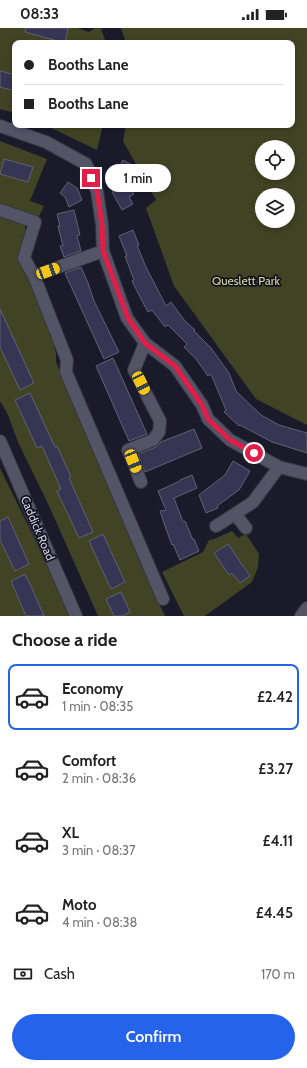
<!DOCTYPE html>
<meta charset="utf-8">
<style>
body{margin:0;font-family:Cabin,sans-serif;background:#f2f2f2;color:#222;height:100vh;display:flex;flex-direction:column;font-size:15px;white-space:nowrap}
*{box-sizing:border-box;margin:0}
p{font-size:13px;color:#767676}
.icon{flex:none;width:22px;height:22px;fill:none;stroke:currentColor;stroke-width:2;stroke-linecap:round;stroke-linejoin:round}
.map{position:relative;height:588px;overflow:hidden}
.details{display:flex;flex-direction:column;background:#fff;flex:1}
.details>*{flex:none}
.banner{position:absolute;left:12px;top:12px;width:283px;height:88px;border-radius:8px;box-shadow:0 2px 6px #0003;display:grid;align-content:center;height:88px;padding:0 12px;background:#fff}
.controls{position:absolute;left:255px;top:112px;display:grid;gap:8px}
.controls a{display:grid;place-items:center;width:40px;height:40px;border-radius:50%;background:#fff;box-shadow:0 2px 6px #0003;font-size:20px}
.end{position:absolute;width:18px;height:18px;margin:-9px;border:5px solid #e11d48;background:#fff;box-shadow:0 0 0 2px #fff}
.from{border-radius:50%}
.bubble{position:absolute;height:28px;border-radius:14px;background:#fff;box-shadow:0 2px 6px #0003;font-size:13px;font-weight:600;line-height:28px;text-align:center}
.car{position:absolute;width:12px;height:24px;margin:-12px -6px;border-radius:5px;box-shadow:0 0 3px 1px #0007;background:linear-gradient(#f5c518 24%,#345 0 40%,#f5c518 0 76%,#345 0 86%,#f5c518 0)}
.banner b{display:flex;align-items:center;gap:14px;height:38px;font-size:15px}
.banner b+b{border-top:1px solid #e0e0e0}
.banner i{width:10px;height:10px;background:#222}
ul{padding:0;list-style:none}
li{display:flex;align-items:center;gap:12px;height:66px;margin:0 8px 6px;padding:0 4px;border:2px solid transparent;border-radius:8px}
li div{flex:1}
li b{display:block;font-size:15px}
li em{font-style:normal;font-weight:600}
li.active{border-color:#2563eb}
li>.icon{width:36px;height:36px;stroke-width:1.5}
h2{padding:0 12px;font-size:18px;line-height:48px}
.pay{display:flex;align-items:center;gap:10px;height:44px;padding:0 12px;font-size:15px}
.pay p{margin-inline-start:auto}
.cta{display:flex;gap:8px;margin-top:auto;padding:8px 12px}
.cta a{flex:1;height:46px;border-radius:24px;background:#2563eb;color:#fff;font-size:16px;font-weight:600;line-height:46px;text-align:center}
.status{display:flex;justify-content:space-between;align-items:center;height:28px;padding:0 20px;background:#fff;direction:ltr}
.status svg{height:11px;fill:currentColor}
.map>svg:first-child{display:block}
.green{fill:#414325;fill-rule:evenodd}
.building{fill:#363654;stroke:#606174}
.lines{fill:none;stroke-linecap:round;stroke-linejoin:round}
.minor-casing{stroke:#363643;stroke-width:14}
.minor{stroke:#535466;stroke-width:12}
.route{stroke:#e11d48;stroke-width:5}
.labels{text-anchor:middle;dominant-baseline:central;stroke-width:3.5;stroke-linejoin:round;paint-order:stroke}
.park-label{font-size:12px;fill:#d1d798;stroke:#111120}
.street-label{font-size:12px;fill:#d1d2dd;stroke:#111120}
</style>
<div class="status"><b>08:33</b><svg viewBox="0 0 49 12"><path d="M0 12V9h3v3zM5 12V6h3v6zM10 12V3h3v9zM15 12V0h3v12zM26 1h20v11H26zM47 4h2v5h-2z"/></svg></div>
<div class="map">
<svg width="307" height="588" viewBox="0 0 307 588">
<rect width="100%" height="100%" fill="#1a1a2a"/>
<!-- green -->
<path class="green" d="M0 0H77L89 4 95 0H101L106 15H15V85L0 81Z
M121 0H307V397L256 371 174 258 146 180 156 172 123 113 126 97H292V15H126ZM262 119H288V145H262ZM262 167H288V193H262Z
M45 97H103L97 122Z
M0 113 47 131 30 173 44 178 37 192 0 178Z
M0 187 25 197V217L21 234 57 317 54 319 56 325V334L102 440 112 468 130 507 140 535 165 588H98L49 478 18 414 8 387 0 373Z
M0 440 39 520 70 588H0Z
M232 503 238 510 246 506 259 526 258 539 252 554 205 588H184L162 544 203 524 209 512 214 511Z"/>
<!-- building -->
<path class="building" d="M26 0H68L65 15 25 4Z
M0 43 15 47V63L0 59Z
M4 131 33 139 28 154 0 146Z
M123 132 134 138 128 149 117 143Z
M68 154 77 160 82 172 69 179 65 169 60 165Z
M128 154 134 166 129 169 133 176 122 182 112 164Z
M74 182 80 207 77 208 81 223 64 229 60 218H63L58 198H60L57 186Z
M133 202 139 217H137L145 237 166 278 171 274 185 293 195 302 194 303 211 320 229 345 236 363 261 387 279 397 307 405V425L272 414 240 397 239 398 224 384 226 382 211 346 208 348 196 331 184 319 187 316 168 297 165 299 152 282 148 284 140 269 132 253 134 252 125 228H127L119 208Z
M81 239 88 255 94 273 119 324 104 331 65 245Z
M0 281 34 355 20 362 0 319Z
M113 330 147 406 129 413 96 338Z
M30 365 55 419 57 418 71 449 69 450 93 504 79 510 57 463 61 461 42 418 37 420 15 372Z
M194 401 202 420 145 444 138 426 156 419 161 414Z
M233 433 250 443 239 462 217 478 218 480 206 485 199 467 225 447Z
M192 447 197 460 174 470 183 494 185 493 193 512 194 511 199 523 180 532 173 516 172 517 166 501 160 483 166 482 158 463 180 453V452Z
M8 489 29 536 15 543 0 512V493Z
M103 506 125 554 111 561 89 513Z
M228 516 250 548 240 555 232 545 229 547 214 525Z
M25 546 30 556 44 588H26L11 553Z
M121 564 130 584 123 588H114L106 571Z"/>
<g class="lines">
<!-- minor casing -->
<g class="minor-casing">
<path id="minor" d="M0 98 46 114 86 136 97 163 102 197 103 223 127 290 145 315 175 338 202 377 208 391 230 412 279 439 307 446
M0 182 35 194 24 230 34 248 67 332 66 344 163 571
M34 248 103 223
M0 413 76 588
M141 454 128 422 153 412 159 404 160 393 134 342 145 315
M235 486 246 500
M216 498 235 486 253 474 279 439
M301 588 307 580"/>
</g>
<!-- minor -->
<use href="#minor" class="minor"/>
</g>
<g class="lines">
<!-- route -->
<path class="route" d="M91 150 97 163 102 197 103 223 128 290 145 315 175 338 202 377 208 391 230 412 254 425"/>
</g>
<g class="labels">
<!-- park labels -->
<g class="park-label">
<text x="246" y="252">Queslett Park</text>
</g>
<!-- street labels -->
<g class="street-label">
<text transform="translate(38 500) rotate(67)">Caddick Road</text>
</g>
</g>
</svg>
<div class="controls">
<a><svg class="icon" aria-label="locate" viewBox="0 0 24 24"><circle cx="12" cy="12" r="6"/><path d="M12 2v4M12 18v4M2 12h4M18 12h4"/></svg></a>
<a><svg class="icon" aria-label="layers" viewBox="0 0 24 24"><path d="M12 4l9 5-9 5-9-5zM3 14l9 5 9-5"/></svg></a>
</div>
<i class="end from" style="left:254px;top:425px"></i>
<i class="end" style="left:91px;top:150px"></i>
<div class="bubble" style="left:105px;top:136px;width:66px">1 min</div>
<i class="car" style="left:48px;top:243px;rotate:70deg"></i>
<i class="car" style="left:141px;top:355px;rotate:154deg"></i>
<i class="car" style="left:133px;top:433px;rotate:158deg"></i>
<div class="banner">
<b><i class="from"></i>Booths Lane</b>
<b><i></i>Booths Lane</b>
</div>
</div>
<section class="details">
<h2>Choose a ride</h2>
<ul>
<li class="active"><svg class="icon" aria-label="car" viewBox="0 0 24 24"><path d="M5 17H2v-5l4-1 3-4h7l3 4 3 1v5h-3M9 17h6M6 11h13"/><circle cx="7" cy="17" r="2"/><circle cx="17" cy="17" r="2"/></svg><div><b>Economy</b><p>1 min · 08:35</p></div><em>£2.42</em></li>
<li><svg class="icon" aria-label="car" viewBox="0 0 24 24"><path d="M5 17H2v-5l4-1 3-4h7l3 4 3 1v5h-3M9 17h6M6 11h13"/><circle cx="7" cy="17" r="2"/><circle cx="17" cy="17" r="2"/></svg><div><b>Comfort</b><p>2 min · 08:36</p></div><em>£3.27</em></li>
<li><svg class="icon" aria-label="car" viewBox="0 0 24 24"><path d="M5 17H2v-5l4-1 3-4h7l3 4 3 1v5h-3M9 17h6M6 11h13"/><circle cx="7" cy="17" r="2"/><circle cx="17" cy="17" r="2"/></svg><div><b>XL</b><p>3 min · 08:37</p></div><em>£4.11</em></li>
<li><svg class="icon" aria-label="car" viewBox="0 0 24 24"><path d="M5 17H2v-5l4-1 3-4h7l3 4 3 1v5h-3M9 17h6M6 11h13"/><circle cx="7" cy="17" r="2"/><circle cx="17" cy="17" r="2"/></svg><div><b>Moto</b><p>4 min · 08:38</p></div><em>£4.45</em></li>
</ul>
<div class="pay"><svg class="icon" aria-label="cash" viewBox="0 0 24 24"><path d="M3 7h18v10H3z"/><circle cx="12" cy="12" r="2"/></svg>Cash<p>170 m</p></div>
<div class="cta"><a>Confirm</a></div>
</section>
